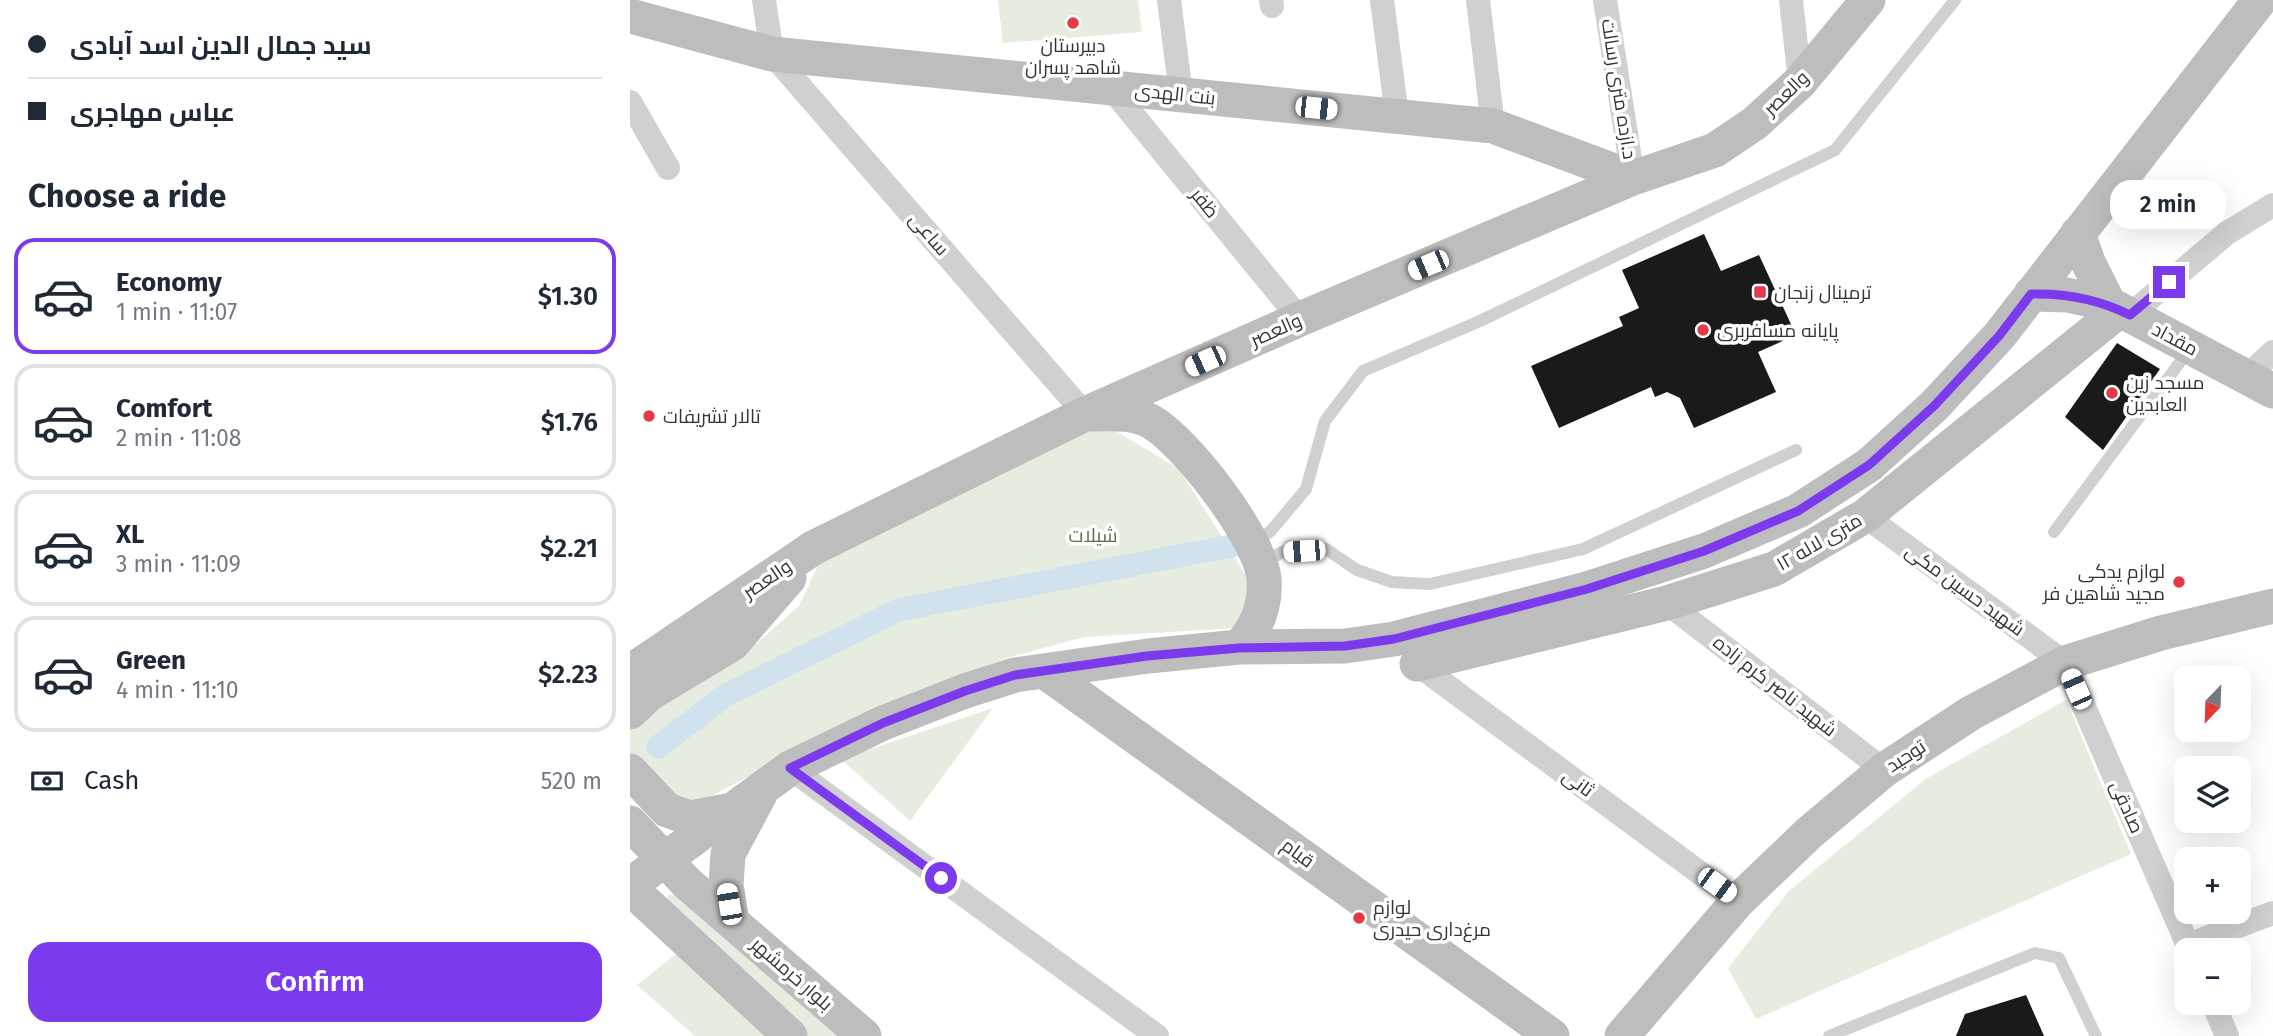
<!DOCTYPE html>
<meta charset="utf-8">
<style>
body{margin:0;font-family:"Fira Sans",Cairo,sans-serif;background:#f2f2f3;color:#1f2937;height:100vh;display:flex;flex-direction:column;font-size:26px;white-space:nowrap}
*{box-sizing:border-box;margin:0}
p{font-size:23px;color:#747a83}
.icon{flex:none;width:38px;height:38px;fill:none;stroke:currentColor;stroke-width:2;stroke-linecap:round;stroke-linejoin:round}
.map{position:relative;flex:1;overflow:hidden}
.drawer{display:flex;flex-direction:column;background:#fff;width:630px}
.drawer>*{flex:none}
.hud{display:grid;align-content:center;height:154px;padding:0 28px;background:#fff}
.needle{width:46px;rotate:203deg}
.fabs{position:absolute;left:1544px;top:665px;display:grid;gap:14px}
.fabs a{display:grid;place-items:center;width:77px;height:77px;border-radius:14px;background:#fff;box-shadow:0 7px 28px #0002;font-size:35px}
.end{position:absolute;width:32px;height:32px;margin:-16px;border:9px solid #7c3aed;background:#fff;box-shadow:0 0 0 4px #fff}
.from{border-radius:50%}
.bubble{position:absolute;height:49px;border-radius:21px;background:#fff;box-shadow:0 7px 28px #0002;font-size:23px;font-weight:600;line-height:49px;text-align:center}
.car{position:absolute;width:21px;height:42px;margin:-21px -10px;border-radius:9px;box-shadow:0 0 5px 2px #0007;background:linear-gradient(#fff 24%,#345 0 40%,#fff 0 76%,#345 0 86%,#fff 0)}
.hud b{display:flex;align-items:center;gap:24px;height:66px;font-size:26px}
.hud b+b{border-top:2px solid #e0e1e3}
.hud i{width:18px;height:18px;background:#1f2937}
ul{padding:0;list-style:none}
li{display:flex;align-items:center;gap:21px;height:116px;margin:0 14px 10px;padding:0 14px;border:4px solid #e0e1e3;border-radius:21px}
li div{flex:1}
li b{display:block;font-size:26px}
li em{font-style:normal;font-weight:600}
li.current{border-color:#7c3aed}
li>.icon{width:63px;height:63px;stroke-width:1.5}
h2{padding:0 28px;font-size:32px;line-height:84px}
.pay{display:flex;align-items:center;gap:18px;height:77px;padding:0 28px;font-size:26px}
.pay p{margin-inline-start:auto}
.button{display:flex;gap:14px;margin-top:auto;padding:14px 28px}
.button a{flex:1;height:80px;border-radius:21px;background:#7c3aed;color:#fff;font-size:28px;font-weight:600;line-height:80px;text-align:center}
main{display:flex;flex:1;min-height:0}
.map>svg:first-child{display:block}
.green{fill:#e6ecdf}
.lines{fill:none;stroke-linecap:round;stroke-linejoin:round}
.canal{stroke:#cfe2ee;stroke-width:23}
.building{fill:#1a1a1a}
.lane{stroke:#d0d0d0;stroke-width:12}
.street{stroke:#d0d0d0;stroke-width:24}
.secondary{stroke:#bdbdbd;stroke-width:35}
.route{stroke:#7c3aed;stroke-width:9}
.poi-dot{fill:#e63946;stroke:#fff;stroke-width:2.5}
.labels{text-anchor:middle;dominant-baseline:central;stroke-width:7;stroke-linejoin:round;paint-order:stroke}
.poi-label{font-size:19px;fill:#333;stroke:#fff;text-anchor:start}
.street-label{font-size:19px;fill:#333;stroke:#fff}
.park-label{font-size:19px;fill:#56703f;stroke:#fff}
</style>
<main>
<section class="drawer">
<div class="hud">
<b><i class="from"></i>سید جمال الدین اسد آبادی</b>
<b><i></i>عباس مهاجری</b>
</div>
<h2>Choose a ride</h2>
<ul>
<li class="current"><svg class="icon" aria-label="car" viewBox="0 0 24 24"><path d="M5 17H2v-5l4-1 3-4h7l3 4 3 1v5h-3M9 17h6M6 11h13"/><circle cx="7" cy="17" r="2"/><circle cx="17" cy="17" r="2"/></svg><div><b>Economy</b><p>1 min · 11:07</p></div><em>$1.30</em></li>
<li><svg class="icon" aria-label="car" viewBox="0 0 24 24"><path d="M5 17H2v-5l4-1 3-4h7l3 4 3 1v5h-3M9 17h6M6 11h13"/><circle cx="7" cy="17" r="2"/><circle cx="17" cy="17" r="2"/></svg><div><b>Comfort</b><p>2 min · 11:08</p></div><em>$1.76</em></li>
<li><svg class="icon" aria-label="car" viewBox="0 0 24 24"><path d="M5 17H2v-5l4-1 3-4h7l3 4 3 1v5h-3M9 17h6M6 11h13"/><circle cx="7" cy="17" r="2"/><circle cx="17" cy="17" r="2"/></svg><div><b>XL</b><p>3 min · 11:09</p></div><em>$2.21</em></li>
<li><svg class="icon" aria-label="car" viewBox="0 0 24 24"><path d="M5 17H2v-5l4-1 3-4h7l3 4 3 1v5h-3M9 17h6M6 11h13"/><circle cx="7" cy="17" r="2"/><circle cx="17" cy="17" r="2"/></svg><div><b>Green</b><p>4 min · 11:10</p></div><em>$2.23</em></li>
</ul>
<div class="pay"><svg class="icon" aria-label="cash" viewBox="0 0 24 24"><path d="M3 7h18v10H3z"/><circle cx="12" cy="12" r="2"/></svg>Cash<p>520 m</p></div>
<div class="button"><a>Confirm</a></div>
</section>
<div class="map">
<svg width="1643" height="1036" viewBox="0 0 1643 1036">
<rect width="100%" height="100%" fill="#fff"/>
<!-- green -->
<path class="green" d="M368 0H508L512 32 373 43Z
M459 431H486L549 469 619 580 616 607 607 628 454 637 377 658 245 710 62 806 41 801 6 764 0 754V727L54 686 126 644 169 606 190 561Z
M1436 700 1501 854 1126 1019 1098 968 1159 891 1297 778Z
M363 708 280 821 211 759Z
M51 894 219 1036H176L38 907V895Z
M46 954 135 1036H65L7 985Z"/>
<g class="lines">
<!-- canal -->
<path class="canal" d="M28 747 96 695 268 610 622 542"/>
</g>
<!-- building -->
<path class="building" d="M1074 234 1091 271 1129 255 1166 335 1128 352 1146 392 1064 428 1050 398 1037 392 1025 397 1021 387 929 428 901 366 993 326 989 317 1009 308 992 270Z
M1487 343 1530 369 1473 450 1435 417Z
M1396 995 1414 1036H1326L1335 1014Z"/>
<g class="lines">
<!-- lane -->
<path class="lane" d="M1424 532 1559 350
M622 542 640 532 676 489 695 421 733 371 850 321 1205 150 1325 0
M632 564 652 552 696 549 727 570 762 582 800 584 953 549 1166 450
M1199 1036 1405 953 1429 958 1466 1036"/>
<!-- street -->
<path class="street" d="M134 0 142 54 455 414
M539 0 551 94
M641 0 642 6
M752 0 767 116
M848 0 863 126
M975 0 1003 178
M1161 0 1170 82
M480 87 670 319
M0 102 38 168
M1500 315 1597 233 1643 205
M1616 377 1643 352
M1235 516 1435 663 1560 950
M1037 603 1254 770
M787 664 1108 901
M160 768 527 1036
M1558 945 1643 913
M1583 1003 1597 1036"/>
<!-- secondary -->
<path class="secondary" d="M0 16 142 54 863 126 1003 178
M1448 233 1458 262 1479 304
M1401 294 1437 295 1479 304 1643 391
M459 414C479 414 500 412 518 420 554 438 631 539 634 579 636 606 627 628 609 647
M787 664 1037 603 1144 569 1235 516 1490 310
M414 671 922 1036
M0 672 183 548 455 414 670 319 1003 178 1085 150 1125 123 1170 82 1238 0
M0 712 19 694 102 644 159 578
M0 771 37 810 60 818 97 811
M0 823 57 883 234 1036
M0 885 160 768 253 723 335 691 385 675 518 656 609 647 715 646 764 639 957 589 1074 551 1168 511 1239 465 1304 406 1369 336 1630 0
M0 888 160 1036
M102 922 96 885 98 854 130 794
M992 1036 1108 901 1179 833 1254 770 1341 713 1435 663 1531 633 1643 606"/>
</g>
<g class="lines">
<!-- route -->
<path class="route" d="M311 878 160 768 253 723 335 691 385 675 517 656 609 648 715 646 764 639 957 589 1074 551 1168 511 1239 465 1304 406 1369 336 1401 294C1437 293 1468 299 1500 315L1539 282"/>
</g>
<!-- markers -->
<g class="poi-dot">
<circle cx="443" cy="23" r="7"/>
<rect x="1123" y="285" width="14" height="14" rx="3.5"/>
<circle cx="1073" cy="330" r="7"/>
<circle cx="1482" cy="393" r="7"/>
<circle cx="19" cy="416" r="7"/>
<circle cx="1549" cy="582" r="7"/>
<circle cx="729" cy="918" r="7"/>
</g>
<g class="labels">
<!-- poi labels -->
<g class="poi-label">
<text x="443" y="45" text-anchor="middle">دبیرستان<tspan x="443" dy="22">شاهد پسران</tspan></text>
<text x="1144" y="292">ترمینال زنجان</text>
<text x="1087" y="330">پایانه مسافربری</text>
<text x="1496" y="382">مسجد زین<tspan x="1496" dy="22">العابدین</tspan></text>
<text x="33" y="416">تالار تشریفات</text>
<text x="1535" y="571" text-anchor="end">لوازم یدکی<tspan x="1535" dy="22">مجید شاهین فر</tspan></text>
<text x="743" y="907">لوازم<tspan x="743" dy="22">مرغ‌داری حیدری</tspan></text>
</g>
<!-- street labels -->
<g class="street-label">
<text transform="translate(989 89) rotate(81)">د.ازده متری رسالت</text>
<text transform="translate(1156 93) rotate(-44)">والعصر</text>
<text transform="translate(545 94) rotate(6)">بنت الهدی</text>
<text transform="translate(575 203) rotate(51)">ظفر</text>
<text transform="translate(299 234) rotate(49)">ساعی</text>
<text transform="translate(646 330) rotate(-24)">والعصر</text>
<text transform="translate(1545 339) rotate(28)">مقداد</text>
<text transform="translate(1189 542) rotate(-30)">۱۲ متری لاله</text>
<text transform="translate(137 579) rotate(-34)">والعصر</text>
<text transform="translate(1335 590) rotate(36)">شهید حسین مکی</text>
<text transform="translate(1145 686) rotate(38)">شهید ناصر کرم زاده</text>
<text transform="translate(1276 756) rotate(-33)">توحید</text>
<text transform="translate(948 783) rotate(36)">ثانی</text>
<text transform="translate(1497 807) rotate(66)">صادقی</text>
<text transform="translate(668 853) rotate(36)">قیام</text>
<text transform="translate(162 974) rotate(41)">بلوار خرمشهر</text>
</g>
<!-- park labels -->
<g class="park-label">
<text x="463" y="535">شیلات</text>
</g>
</g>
</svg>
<div class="fabs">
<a><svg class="needle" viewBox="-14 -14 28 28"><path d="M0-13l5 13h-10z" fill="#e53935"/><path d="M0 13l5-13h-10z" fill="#747a83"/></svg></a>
<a><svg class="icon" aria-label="layers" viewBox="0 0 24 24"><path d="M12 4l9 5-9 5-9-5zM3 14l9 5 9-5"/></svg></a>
<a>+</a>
<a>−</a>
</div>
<i class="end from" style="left:311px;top:878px"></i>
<i class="end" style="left:1539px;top:282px"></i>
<div class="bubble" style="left:1480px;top:180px;width:116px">2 min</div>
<i class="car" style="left:686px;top:108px;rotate:96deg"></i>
<i class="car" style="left:798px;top:265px;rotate:247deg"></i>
<i class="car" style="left:575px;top:361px;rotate:246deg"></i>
<i class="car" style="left:674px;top:551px;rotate:266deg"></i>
<i class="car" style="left:1446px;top:689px;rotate:336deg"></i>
<i class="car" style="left:1087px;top:885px;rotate:126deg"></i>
<i class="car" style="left:99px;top:904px;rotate:350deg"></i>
</div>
</main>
